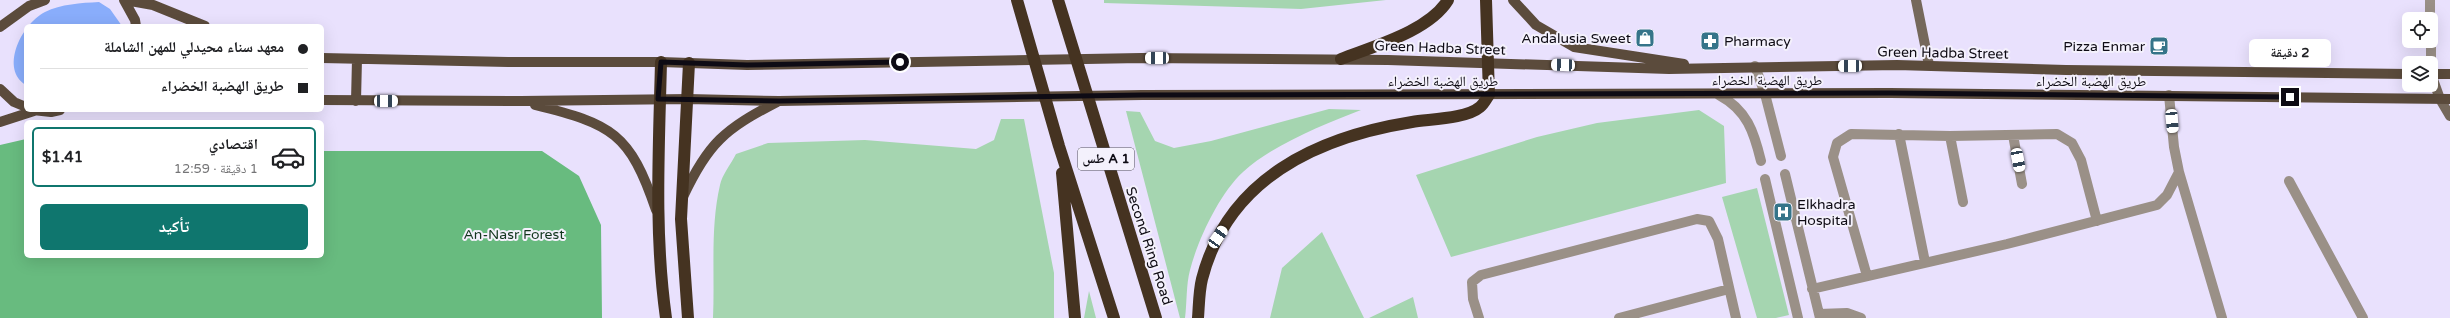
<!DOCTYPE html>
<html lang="ar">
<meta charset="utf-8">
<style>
body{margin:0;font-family:"Varela Round","Noto Naskh Arabic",sans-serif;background:#f6f6f6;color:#202124;direction:rtl;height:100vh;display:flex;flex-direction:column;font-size:15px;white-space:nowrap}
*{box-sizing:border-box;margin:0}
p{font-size:13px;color:#757577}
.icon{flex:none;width:22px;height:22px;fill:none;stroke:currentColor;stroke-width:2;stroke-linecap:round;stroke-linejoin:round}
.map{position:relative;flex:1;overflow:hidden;direction:ltr}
.side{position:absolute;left:24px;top:120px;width:300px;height:138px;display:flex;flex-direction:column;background:#fff;border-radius:6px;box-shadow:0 4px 16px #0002;direction:rtl}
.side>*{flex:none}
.banner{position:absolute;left:24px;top:24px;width:300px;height:88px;border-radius:6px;box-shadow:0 4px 16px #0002;direction:rtl;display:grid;align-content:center;height:88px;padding:0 16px;background:#fff}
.controls{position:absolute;left:2402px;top:12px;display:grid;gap:8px}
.controls a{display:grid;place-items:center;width:36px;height:36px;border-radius:6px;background:#fff;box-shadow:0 4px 16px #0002;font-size:20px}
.end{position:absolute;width:18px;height:18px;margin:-9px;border:5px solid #0e0b14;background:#fff;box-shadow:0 0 0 2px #fff}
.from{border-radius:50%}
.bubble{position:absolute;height:28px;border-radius:6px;background:#fff;box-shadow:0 4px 16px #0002;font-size:13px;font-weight:700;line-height:28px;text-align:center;direction:rtl}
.car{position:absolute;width:12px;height:24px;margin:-12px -6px;border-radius:5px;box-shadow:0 0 3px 1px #0007;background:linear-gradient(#fff 24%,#345 0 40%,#fff 0 76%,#345 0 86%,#fff 0)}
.banner b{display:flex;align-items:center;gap:14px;height:38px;font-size:15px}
.banner b+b{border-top:1px solid #e0e0e0}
.banner i{width:10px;height:10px;background:#202124}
ul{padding:7px 0 0;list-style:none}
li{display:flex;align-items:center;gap:12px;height:60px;margin:0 8px 6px;padding:0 8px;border:2px solid transparent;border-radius:6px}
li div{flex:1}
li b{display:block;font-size:15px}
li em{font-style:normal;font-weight:700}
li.active{border-color:#0f766e}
li>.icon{width:36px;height:36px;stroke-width:1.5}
.primary-button{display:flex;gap:8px;margin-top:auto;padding:8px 16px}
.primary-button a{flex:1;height:46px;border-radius:6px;background:#0f766e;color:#fff;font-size:16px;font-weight:700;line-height:46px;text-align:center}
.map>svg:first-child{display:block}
.green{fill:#a5d5b0}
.forest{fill:#68bb7f}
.water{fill:#89adfb}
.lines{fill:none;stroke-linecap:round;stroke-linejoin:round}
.lane{stroke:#9a9087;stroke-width:10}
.street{stroke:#9a9087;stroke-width:10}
.secondary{stroke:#75685b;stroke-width:10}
.primary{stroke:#5b4b3c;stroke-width:10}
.highway{stroke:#453321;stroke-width:12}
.route{stroke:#0e0b14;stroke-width:5}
.labels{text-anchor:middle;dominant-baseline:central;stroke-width:4;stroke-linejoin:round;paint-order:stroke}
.shield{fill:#f4f1fc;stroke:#53505a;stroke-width:1}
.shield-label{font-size:13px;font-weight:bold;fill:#0e0b14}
.poi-label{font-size:14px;fill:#0e0b14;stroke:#f4f1fc;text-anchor:end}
.street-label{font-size:14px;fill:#0e0b14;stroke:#f4f1fc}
.park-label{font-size:14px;fill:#12361d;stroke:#f4f1fc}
</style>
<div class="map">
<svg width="2450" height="318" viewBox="0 0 2450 318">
<rect width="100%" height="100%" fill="#e9e1fd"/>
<!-- green -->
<path class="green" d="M1104 0H1386L1301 9 1104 3Z
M1329 109 1361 110C1323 125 1274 144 1243 172 1220 193 1198 239 1190 270 1186 285 1187 302 1185 318H1180L1126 111 1140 112 1155 141 1174 148 1211 141Z
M1699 110 1724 126 1726 183 1451 257 1416 175 1537 137 1597 123Z
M1001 119H1024L1054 273V318H713C715 274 710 228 720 185 722 175 731 164 736 154L768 143 865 140 976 149 994 140Z
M1757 188 1789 315 1776 318H1757L1722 197Z
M1322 232 1364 318H1270L1282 268Z
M1089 291 1096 318H1084Z
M1413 297 1418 318H1369Z"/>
<!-- forest -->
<path class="forest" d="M26 139V256H322V151H542L579 176 601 225 602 318H0V145Z"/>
<!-- water -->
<path class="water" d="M99 2 110 9 122 26H26V85C0 70 20 25 45 12 61 4 81 3 99 2Z"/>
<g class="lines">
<!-- lane -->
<path class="lane" d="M1755 66 1765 94 1781 156
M1719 95C1747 110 1754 132 1761 161
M1899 134 1925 262
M2013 135 2022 184
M1950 136 1963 202
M2179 172 2222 318
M1785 174 1820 318
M1765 179 1798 318
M1867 276 1833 157 1837 143 1851 134 1950 136 2057 134 2072 143 2081 160 2097 221
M1812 289 2007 244 2157 205 2167 195 2179 172 2174 147 2169 95
M1819 314 1847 313 1861 318
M1479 318 1473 299 1472 282 1481 275 1697 219 1709 221 1718 239 1736 318
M1619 318 1729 289"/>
<!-- street -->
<path class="street" d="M2430 0V19
M2431 41V63
M2289 181 2363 318"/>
<!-- secondary -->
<path class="secondary" d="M1916 0 1929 65
M2431 74 2440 99 2450 116"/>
<!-- primary -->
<path class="primary" d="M124 0 135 20 136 26
M125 0 153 5 205 26
M1513 0 1536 25 1574 47 1684 64
M0 27 29 6 45 0
M322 58 508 62H661L747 65 1141 58 1388 60 1669 69 1897 65 2066 70 2409 74
M2431 74H2450
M0 89 14 102 26 107
M322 100 521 101 688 99 779 101 1142 95 1890 93 2450 99
M356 101 357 59
M535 105C612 124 630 133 656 210
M33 110 51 112 60 110
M0 122 34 111
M683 197C708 143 725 129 777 102"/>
<!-- highway -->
<path class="highway" d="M1017 0 1059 146 1114 318
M1058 0 1156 318
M1341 59C1374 46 1429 31 1448 0
M661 62C659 147 654 233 666 318
M1062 173 1075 318
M688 318 681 219 689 63
M1198 318C1199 305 1199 291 1202 279 1228 178 1318 137 1412 122 1430 119 1466 119 1480 107 1484 104 1486 99 1489 95L1486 0"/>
</g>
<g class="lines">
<!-- route -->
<path class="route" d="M900 62 747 65 661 62 658 99 779 101 1142 95 1890 93 2290 97"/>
</g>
<!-- icons -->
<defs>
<g id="shop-square" transform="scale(1)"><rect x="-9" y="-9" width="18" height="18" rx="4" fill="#357489" stroke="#f4f1fc"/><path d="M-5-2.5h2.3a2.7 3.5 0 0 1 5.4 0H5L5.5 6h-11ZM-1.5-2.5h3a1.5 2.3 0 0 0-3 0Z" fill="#fff"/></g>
<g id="pharmacy-square" transform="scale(1)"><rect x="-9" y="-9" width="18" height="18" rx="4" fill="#357489" stroke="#f4f1fc"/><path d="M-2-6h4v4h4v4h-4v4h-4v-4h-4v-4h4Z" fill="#fff"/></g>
<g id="cafe-square" transform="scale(1)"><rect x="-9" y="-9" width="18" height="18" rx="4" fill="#357489" stroke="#f4f1fc"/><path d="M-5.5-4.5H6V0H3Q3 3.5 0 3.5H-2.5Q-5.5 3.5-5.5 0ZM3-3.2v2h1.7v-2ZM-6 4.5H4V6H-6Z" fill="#fff"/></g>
<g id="hospital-square" transform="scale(1)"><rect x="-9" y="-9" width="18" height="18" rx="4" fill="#357489" stroke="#f4f1fc"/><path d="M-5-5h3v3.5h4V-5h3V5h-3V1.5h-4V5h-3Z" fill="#fff"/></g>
</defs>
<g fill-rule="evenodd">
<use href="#shop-square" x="1645" y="38"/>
<use href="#pharmacy-square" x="1710" y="41"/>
<use href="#cafe-square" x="2159" y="46"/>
<use href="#hospital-square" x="1783" y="212"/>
</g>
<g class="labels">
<!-- shield labels -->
<rect class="shield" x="1078" y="148" width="56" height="22" rx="3"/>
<g class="shield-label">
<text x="1106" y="159">طس A 1</text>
</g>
<!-- poi labels -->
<g class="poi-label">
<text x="1631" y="38">Andalusia Sweet</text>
<text x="1724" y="41" text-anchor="start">Pharmacy</text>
<text x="2145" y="46">Pizza Enmar</text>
<text x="1797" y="204" text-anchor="start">Elkhadra<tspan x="1797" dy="16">Hospital</tspan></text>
</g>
<!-- street labels -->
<g class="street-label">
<text transform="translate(1440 48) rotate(2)">Green Hadba Street</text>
<text transform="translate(1943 53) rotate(1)">Green Hadba Street</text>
<text x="1767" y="80">طريق الهضبة الخضراء</text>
<text x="1443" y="81">طريق الهضبة الخضراء</text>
<text x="2091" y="81">طريق الهضبة الخضراء</text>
<text transform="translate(1149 246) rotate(72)">Second Ring Road</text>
</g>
<!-- park labels -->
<g class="park-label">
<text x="514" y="234">An-Nasr Forest</text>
</g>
</g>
</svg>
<div class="controls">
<a><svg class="icon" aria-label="locate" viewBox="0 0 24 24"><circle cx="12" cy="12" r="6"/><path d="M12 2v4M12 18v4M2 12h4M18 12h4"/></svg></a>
<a><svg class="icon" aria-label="layers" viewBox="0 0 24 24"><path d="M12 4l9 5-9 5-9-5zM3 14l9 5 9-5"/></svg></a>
</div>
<i class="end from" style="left:900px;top:62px"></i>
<i class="end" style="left:2290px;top:97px"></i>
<div class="bubble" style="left:2249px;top:39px;width:82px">2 دقيقة</div>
<i class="car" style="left:1157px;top:58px;rotate:270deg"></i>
<i class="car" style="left:1563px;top:65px;rotate:272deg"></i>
<i class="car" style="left:1850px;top:66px;rotate:269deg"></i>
<i class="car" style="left:386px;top:101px;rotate:90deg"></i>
<i class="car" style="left:2172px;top:121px;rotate:175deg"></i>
<i class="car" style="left:2018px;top:160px;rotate:169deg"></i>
<i class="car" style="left:1218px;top:237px;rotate:34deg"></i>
<div class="banner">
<b><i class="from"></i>معهد سناء محيدلي للمهن الشاملة</b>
<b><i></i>طريق الهضبة الخضراء</b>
</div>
<section class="side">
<ul>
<li class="active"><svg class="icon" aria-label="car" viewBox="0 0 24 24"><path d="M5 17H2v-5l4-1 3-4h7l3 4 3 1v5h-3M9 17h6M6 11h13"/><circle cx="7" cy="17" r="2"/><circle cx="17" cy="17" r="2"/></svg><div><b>اقتصادي</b><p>1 دقيقة · 12:59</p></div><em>$1.41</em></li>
</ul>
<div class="primary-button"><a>تأكيد</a></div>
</section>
</div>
